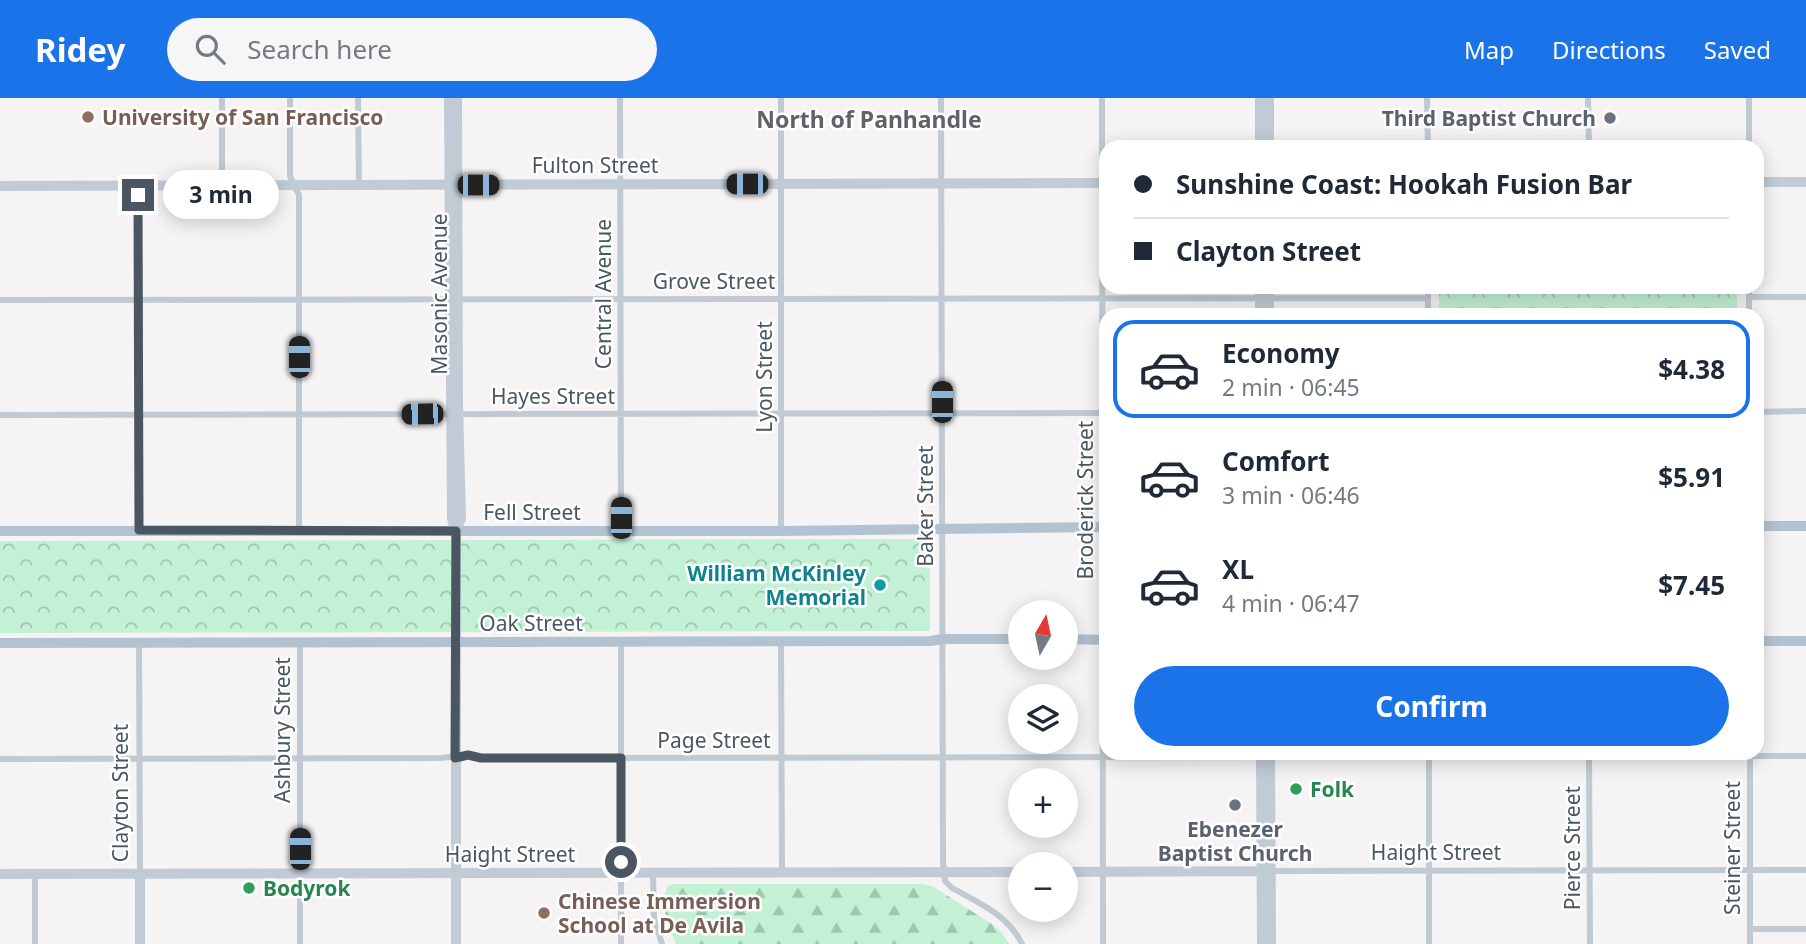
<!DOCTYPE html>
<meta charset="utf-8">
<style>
body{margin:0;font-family:"Noto Sans",sans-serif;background:#f6f6f7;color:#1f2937;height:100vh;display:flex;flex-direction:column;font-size:26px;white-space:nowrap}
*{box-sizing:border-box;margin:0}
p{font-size:23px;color:#747a83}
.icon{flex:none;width:38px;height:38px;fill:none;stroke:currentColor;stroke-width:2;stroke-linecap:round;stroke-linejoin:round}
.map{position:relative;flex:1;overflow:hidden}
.sheet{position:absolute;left:1099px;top:210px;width:665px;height:452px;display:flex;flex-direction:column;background:#fff;border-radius:21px;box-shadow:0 4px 18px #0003}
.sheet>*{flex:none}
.hud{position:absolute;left:1099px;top:42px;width:665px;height:154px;border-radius:21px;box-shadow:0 4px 18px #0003;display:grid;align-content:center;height:154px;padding:0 35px;background:#fff}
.needle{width:46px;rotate:9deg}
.buttons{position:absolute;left:1008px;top:502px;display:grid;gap:14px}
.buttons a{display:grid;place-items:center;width:70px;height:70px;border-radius:50%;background:#fff;box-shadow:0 4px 18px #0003;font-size:35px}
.end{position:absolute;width:32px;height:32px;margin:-16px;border:9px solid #4a5661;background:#fff;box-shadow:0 0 0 4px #fff}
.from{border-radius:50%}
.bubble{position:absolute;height:49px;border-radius:24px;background:#fff;box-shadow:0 4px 18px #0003;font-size:23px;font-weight:700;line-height:49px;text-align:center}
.car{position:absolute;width:21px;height:42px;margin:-21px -10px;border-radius:9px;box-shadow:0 0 5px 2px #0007;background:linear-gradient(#222 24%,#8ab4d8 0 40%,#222 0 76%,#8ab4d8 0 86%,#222 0)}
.hud b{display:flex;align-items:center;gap:24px;height:66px;font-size:26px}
.hud b+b{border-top:2px solid #e0e1e3}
.hud i{width:18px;height:18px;background:#1f2937}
ul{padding:12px 0 0;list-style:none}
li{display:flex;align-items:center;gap:21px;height:98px;margin:0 14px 10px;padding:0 21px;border:4px solid transparent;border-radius:21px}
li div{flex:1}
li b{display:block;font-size:26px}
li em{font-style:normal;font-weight:700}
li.active{border-color:#1a73e8}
li>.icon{width:63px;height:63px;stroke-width:1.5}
.cta{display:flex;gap:14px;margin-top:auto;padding:14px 35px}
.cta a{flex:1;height:80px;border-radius:42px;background:#1a73e8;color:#fff;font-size:28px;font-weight:700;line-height:80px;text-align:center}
header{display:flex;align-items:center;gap:42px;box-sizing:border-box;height:98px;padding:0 35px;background:#1a73e8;color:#fff}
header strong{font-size:33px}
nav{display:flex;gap:38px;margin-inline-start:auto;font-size:24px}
.search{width:490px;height:63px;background:#f6f6f7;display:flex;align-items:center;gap:18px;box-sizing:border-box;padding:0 24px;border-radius:38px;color:#747a83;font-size:26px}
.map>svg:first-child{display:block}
.forest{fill:url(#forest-firs)}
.park{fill:url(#park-crowns)}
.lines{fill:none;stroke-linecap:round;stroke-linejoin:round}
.street{stroke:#c1cad2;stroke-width:6}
.secondary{stroke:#c1cbd6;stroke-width:10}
.primary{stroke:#b3c2d1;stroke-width:10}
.route{stroke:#4a5661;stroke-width:9}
.education-dot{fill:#8d6e63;stroke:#fff;stroke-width:2.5}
.worship-dot{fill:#6b7280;stroke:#fff;stroke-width:2.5}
.culture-dot{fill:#0f9aa8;stroke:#fff;stroke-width:2.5}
.leisure-dot{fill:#2e9e5b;stroke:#fff;stroke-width:2.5}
.labels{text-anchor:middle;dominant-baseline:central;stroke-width:5;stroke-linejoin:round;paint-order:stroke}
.education-label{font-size:21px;font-weight:bold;fill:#785e54;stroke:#fff;text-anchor:start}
.worship-label{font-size:21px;font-weight:bold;fill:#5b616d;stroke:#fff;text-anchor:end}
.street-label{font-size:21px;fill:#4a5661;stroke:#fff}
.culture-label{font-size:21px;font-weight:bold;fill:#0d838f;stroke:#fff;text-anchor:end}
.leisure-label{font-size:21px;font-weight:bold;fill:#27864d;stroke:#fff;text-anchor:start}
.neighbourhood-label{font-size:23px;font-weight:bold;fill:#5f6368;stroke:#fff}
</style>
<header>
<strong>Ridey</strong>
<div class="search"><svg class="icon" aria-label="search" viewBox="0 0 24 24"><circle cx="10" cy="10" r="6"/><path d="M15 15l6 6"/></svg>Search here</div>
<nav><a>Map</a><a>Directions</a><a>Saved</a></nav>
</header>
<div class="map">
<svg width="1806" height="846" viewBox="0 0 1806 846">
<defs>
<pattern id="forest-firs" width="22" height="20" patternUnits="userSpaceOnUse" patternTransform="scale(1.75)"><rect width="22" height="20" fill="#c3f1d5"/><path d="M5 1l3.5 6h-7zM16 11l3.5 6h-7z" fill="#a0c6b0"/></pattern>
<pattern id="park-crowns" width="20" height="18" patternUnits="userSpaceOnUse" patternTransform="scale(1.75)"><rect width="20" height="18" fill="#c3f1d5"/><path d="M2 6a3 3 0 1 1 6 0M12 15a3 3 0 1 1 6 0" fill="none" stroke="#a0c6b0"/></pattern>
</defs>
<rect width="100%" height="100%" fill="#f5f3f3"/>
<!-- forest -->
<path class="forest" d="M673 786H922L932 788 992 826 1001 834 1009 846H676C668 830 659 804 668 788Z"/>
<!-- park -->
<path class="park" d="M1439 189H1737V217H1439Z
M930 441V533L0 535V443Z"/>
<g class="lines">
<!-- street -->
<path class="street" d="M222 0V87
M290 0V78L299 97V432
M358 0 359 87
M620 0 621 433
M781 0V433
M941 0 943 765 945 783 952 790C979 805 1008 817 1022 846
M1102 0 1103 846
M1427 0 1428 49
M1588 0 1589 49
M1749 49V0
M138 88 139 432
M1428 189V217
M1749 189V217
M1749 199H1806
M0 202 1428 200
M1757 314 1806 313
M0 317 1106 315
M781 543 782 774
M300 544V846
M621 544V846
M139 545 140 776
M1589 655 1590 846
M1429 656V846
M1750 656V846
M1270 659 1806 658
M0 661 441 660 468 657 481 660 1261 659
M1270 773 1806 772
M653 775 654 821 662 846
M35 776V846
M1750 831H1806"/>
<!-- secondary -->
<path class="secondary" d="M449 0 452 420 456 437V846
M1260 0V49
M1269 0V49
M1757 84H1806
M0 88 1106 85
M1260 189V217
M1269 217V189
M456 433 461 420 458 306 457 0
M1261 654 1262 846
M1270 654 1271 846
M1066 774 1270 773
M0 776 1020 774
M140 776V846"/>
<!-- primary -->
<path class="primary" d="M1757 428H1806
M0 433H781L1106 429
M1066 541 1106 542
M1757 543H1806
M0 545 931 543 942 541H1020"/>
</g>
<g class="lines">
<!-- route -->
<path class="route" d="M138 97 139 432 456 433 455 660 468 657 481 660H621V764"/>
</g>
<!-- markers -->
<g class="education-dot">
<circle cx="88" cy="19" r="7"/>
<circle cx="544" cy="815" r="7"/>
</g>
<g class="worship-dot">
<circle cx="1610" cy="20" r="7"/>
<circle cx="1235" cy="707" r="7"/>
</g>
<circle class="culture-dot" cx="880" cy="487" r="7"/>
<g class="leisure-dot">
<circle cx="1296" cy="691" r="7"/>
<circle cx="249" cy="790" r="7"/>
</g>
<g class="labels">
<!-- education labels -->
<g class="education-label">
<text x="102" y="19">University of San Francisco</text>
<text x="558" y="803">Chinese Immersion<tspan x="558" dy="24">School at De Avila</tspan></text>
</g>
<!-- worship labels -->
<g class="worship-label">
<text x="1596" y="20">Third Baptist Church</text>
<text x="1235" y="731" text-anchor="middle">Ebenezer<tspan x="1235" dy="24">Baptist Church</tspan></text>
</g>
<!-- street labels -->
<g class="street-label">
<text x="595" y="67">Fulton Street</text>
<text x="714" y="183">Grove Street</text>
<text transform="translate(439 196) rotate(-90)">Masonic Avenue</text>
<text transform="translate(603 196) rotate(-90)">Central Avenue</text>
<text transform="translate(764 279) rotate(-90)">Lyon Street</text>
<text x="553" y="298">Hayes Street</text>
<text transform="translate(1085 402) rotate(-90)">Broderick Street</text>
<text transform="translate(925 408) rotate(-90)">Baker Street</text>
<text x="532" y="414">Fell Street</text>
<text x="531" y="525">Oak Street</text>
<text transform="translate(282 632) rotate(-90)">Ashbury Street</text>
<text x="714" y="642">Page Street</text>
<text transform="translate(120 695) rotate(-90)">Clayton Street</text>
<text transform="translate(1572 750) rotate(-90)">Pierce Street</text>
<text transform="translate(1732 750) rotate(-90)">Steiner Street</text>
<text x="1436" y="754">Haight Street</text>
<text x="510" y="756">Haight Street</text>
</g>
<!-- culture labels -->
<g class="culture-label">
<text x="866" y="475">William McKinley<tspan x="866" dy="24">Memorial</tspan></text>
</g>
<!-- leisure labels -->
<g class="leisure-label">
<text x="1310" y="691">Folk</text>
<text x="263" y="790">Bodyrok</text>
</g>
<!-- neighbourhood labels -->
<g class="neighbourhood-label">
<text x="869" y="21">North of Panhandle</text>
</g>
</g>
</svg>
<div class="buttons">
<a><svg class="needle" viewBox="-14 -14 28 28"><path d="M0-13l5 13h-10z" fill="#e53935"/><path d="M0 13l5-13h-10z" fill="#747a83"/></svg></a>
<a><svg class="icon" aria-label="layers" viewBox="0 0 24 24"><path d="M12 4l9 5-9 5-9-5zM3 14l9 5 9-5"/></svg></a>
<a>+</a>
<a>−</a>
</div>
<i class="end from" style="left:621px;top:764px"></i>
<i class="end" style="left:138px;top:97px"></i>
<div class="bubble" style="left:163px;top:72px;width:116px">3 min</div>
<i class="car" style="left:747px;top:86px;rotate:270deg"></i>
<i class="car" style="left:478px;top:87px;rotate:90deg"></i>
<i class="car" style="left:299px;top:259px;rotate:0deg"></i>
<i class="car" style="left:942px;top:304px;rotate:0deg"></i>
<i class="car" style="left:422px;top:316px;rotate:269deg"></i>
<i class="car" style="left:621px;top:420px;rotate:0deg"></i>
<i class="car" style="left:300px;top:751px;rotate:0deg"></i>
<div class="hud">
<b><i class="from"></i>Sunshine Coast: Hookah Fusion Bar</b>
<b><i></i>Clayton Street</b>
</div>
<section class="sheet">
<ul>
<li class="active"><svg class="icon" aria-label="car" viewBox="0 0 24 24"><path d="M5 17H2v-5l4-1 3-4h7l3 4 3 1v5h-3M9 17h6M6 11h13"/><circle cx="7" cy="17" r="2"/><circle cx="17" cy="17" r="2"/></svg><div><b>Economy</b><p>2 min · 06:45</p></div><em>$4.38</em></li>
<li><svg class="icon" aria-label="car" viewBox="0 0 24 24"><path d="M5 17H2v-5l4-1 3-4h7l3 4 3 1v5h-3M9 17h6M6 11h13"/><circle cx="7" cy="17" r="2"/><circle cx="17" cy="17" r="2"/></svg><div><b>Comfort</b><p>3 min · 06:46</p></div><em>$5.91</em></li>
<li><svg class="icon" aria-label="car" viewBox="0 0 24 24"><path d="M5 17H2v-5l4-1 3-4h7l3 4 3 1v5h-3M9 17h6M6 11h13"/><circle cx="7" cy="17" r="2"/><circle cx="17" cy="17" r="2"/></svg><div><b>XL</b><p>4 min · 06:47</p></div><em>$7.45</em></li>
</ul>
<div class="cta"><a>Confirm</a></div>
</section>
</div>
